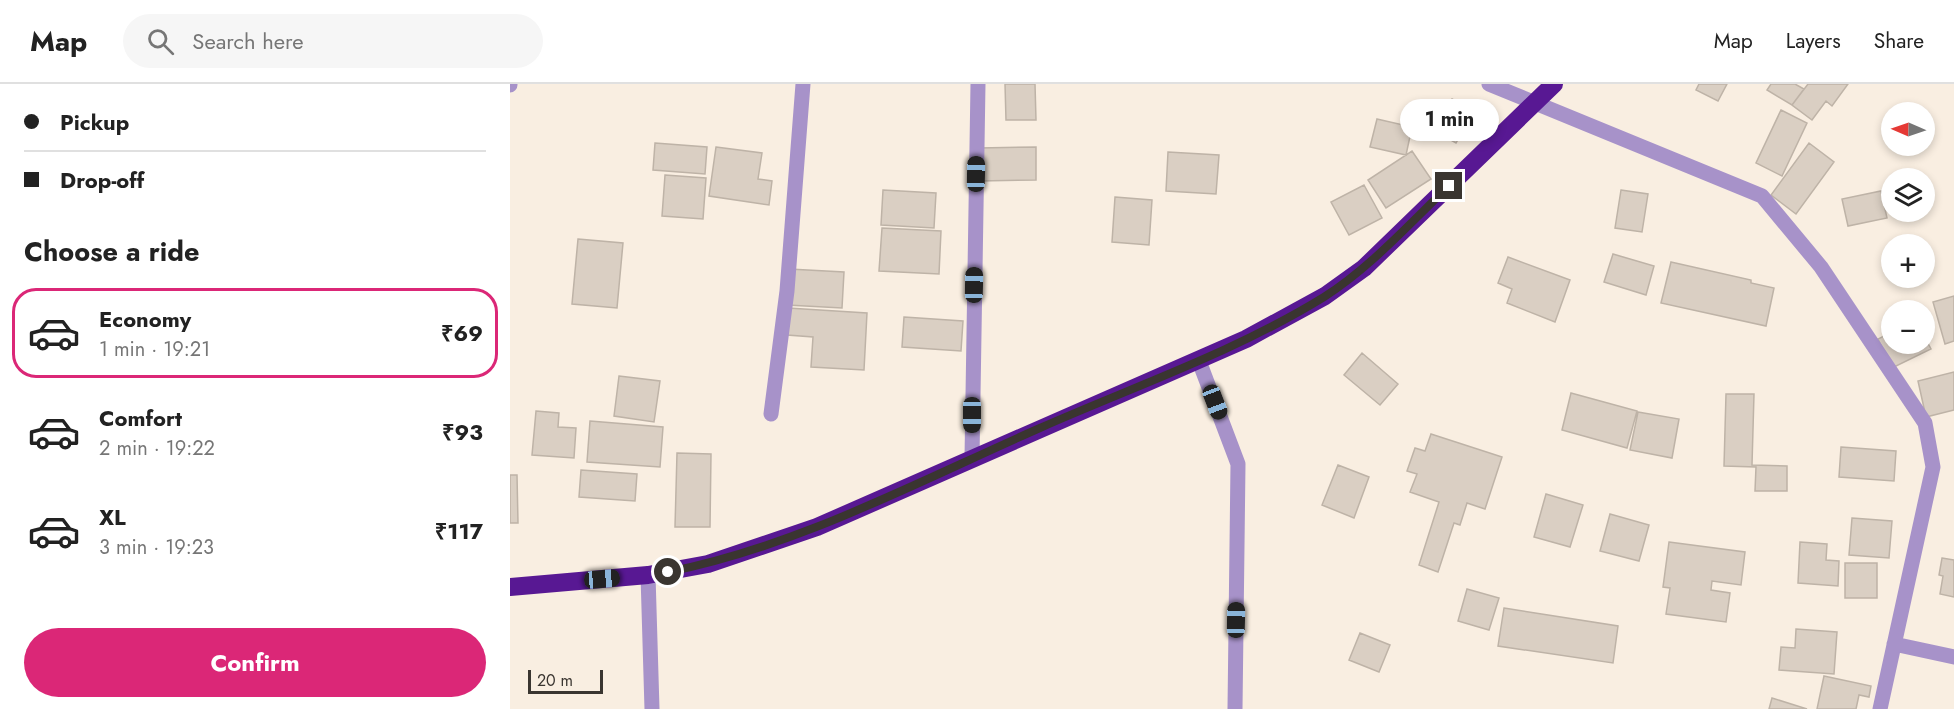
<!DOCTYPE html>
<meta charset="utf-8">
<style>
body{margin:0;font-family:Jost,sans-serif;background:#f6f6f6;color:#222;height:100vh;display:flex;flex-direction:column;font-size:22px;white-space:nowrap}
*{box-sizing:border-box;margin:0}
p{font-size:20px;color:#767676}
.icon{flex:none;width:33px;height:33px;fill:none;stroke:currentColor;stroke-width:2;stroke-linecap:round;stroke-linejoin:round}
.map{position:relative;flex:1;overflow:hidden}
.panel{display:flex;flex-direction:column;background:#fff;width:510px}
.panel>*{flex:none}
.hud{display:grid;align-content:center;height:132px;padding:0 24px;background:#fff}
.needle{width:39px;rotate:272deg}
.fabs{position:absolute;left:1371px;top:18px;display:grid;gap:12px}
.fabs a{display:grid;place-items:center;width:54px;height:54px;border-radius:50%;background:#fff;box-shadow:0 3px 9px #0003;font-size:30px}
.scale{position:absolute;left:18px;bottom:15px;width:75px;box-sizing:border-box;padding-left:6px;border:3px solid #3a3530;border-top:0;font-size:16px;line-height:21px;white-space:nowrap;color:#3a3530;-webkit-text-stroke:4px #f9eee1;paint-order:stroke}
.end{position:absolute;width:27px;height:27px;margin:-14px;border:8px solid #3a3530;background:#fff;box-shadow:0 0 0 3px #fff}
.from{border-radius:50%}
.bubble{position:absolute;height:42px;border-radius:21px;background:#fff;box-shadow:0 3px 9px #0003;font-size:20px;font-weight:700;line-height:42px;text-align:center}
.car{position:absolute;width:18px;height:36px;margin:-18px -9px;border-radius:8px;box-shadow:0 0 4px 2px #0007;background:linear-gradient(#222 24%,#8ab4d8 0 40%,#222 0 76%,#8ab4d8 0 86%,#222 0)}
.hud b{display:flex;align-items:center;gap:21px;height:57px;font-size:22px}
.hud b+b{border-top:2px solid #e0e0e0}
.hud i{width:15px;height:15px;background:#222}
ul{padding:0;list-style:none}
li{display:flex;align-items:center;gap:18px;height:90px;margin:0 12px 9px;padding:0 12px;border:3px solid transparent;border-radius:24px}
li div{flex:1}
li b{display:block;font-size:22px}
li em{font-style:normal;font-weight:700}
li.current{border-color:#db2777}
li>.icon{width:54px;height:54px;stroke-width:1.5}
h2{padding:0 24px;font-size:27px;line-height:72px}
.cta{display:flex;gap:12px;margin-top:auto;padding:12px 24px}
.cta a{flex:1;height:69px;border-radius:36px;background:#db2777;color:#fff;font-size:24px;font-weight:700;line-height:69px;text-align:center}
header{display:flex;align-items:center;gap:36px;box-sizing:border-box;height:84px;padding:0 30px;background:#fff;border-bottom:2px solid #e0e0e0}
header strong{font-size:28px}
nav{display:flex;gap:33px;margin-inline-start:auto;font-size:21px}
.search{width:420px;height:54px;background:#f6f6f6;display:flex;align-items:center;gap:15px;box-sizing:border-box;padding:0 21px;border-radius:33px;color:#767676;font-size:22px}
main{display:flex;flex:1;min-height:0}
.map>svg:first-child{display:block}
.building{fill:#dacfc3;stroke:#beb3a7;stroke-width:1.5}
.lines{fill:none;stroke-linecap:round;stroke-linejoin:round}
.street{stroke:#a792c9;stroke-width:15}
.highway{stroke:#581893;stroke-width:18}
.route{stroke:#3a3530;stroke-width:8}
</style>
<header>
<strong>Map</strong>
<div class="search"><svg class="icon" aria-label="search" viewBox="0 0 24 24"><circle cx="10" cy="10" r="6"/><path d="M15 15l6 6"/></svg>Search here</div>
<nav><a>Map</a><a>Layers</a><a>Share</a></nav>
</header>
<main>
<section class="panel">
<div class="hud">
<b><i class="from"></i>Pickup</b>
<b><i></i>Drop-off</b>
</div>
<h2>Choose a ride</h2>
<ul>
<li class="current"><svg class="icon" aria-label="car" viewBox="0 0 24 24"><path d="M5 17H2v-5l4-1 3-4h7l3 4 3 1v5h-3M9 17h6M6 11h13"/><circle cx="7" cy="17" r="2"/><circle cx="17" cy="17" r="2"/></svg><div><b>Economy</b><p>1 min · 19:21</p></div><em>₹69</em></li>
<li><svg class="icon" aria-label="car" viewBox="0 0 24 24"><path d="M5 17H2v-5l4-1 3-4h7l3 4 3 1v5h-3M9 17h6M6 11h13"/><circle cx="7" cy="17" r="2"/><circle cx="17" cy="17" r="2"/></svg><div><b>Comfort</b><p>2 min · 19:22</p></div><em>₹93</em></li>
<li><svg class="icon" aria-label="car" viewBox="0 0 24 24"><path d="M5 17H2v-5l4-1 3-4h7l3 4 3 1v5h-3M9 17h6M6 11h13"/><circle cx="7" cy="17" r="2"/><circle cx="17" cy="17" r="2"/></svg><div><b>XL</b><p>3 min · 19:23</p></div><em>₹117</em></li>
</ul>
<div class="cta"><a>Confirm</a></div>
</section>
<div class="map">
<svg width="1444" height="625" viewBox="0 0 1444 625">
<rect width="100%" height="100%" fill="#f9eee1"/>
<!-- building -->
<path class="building" d="M495 0H525L526 36H496Z
M1189 0H1217L1208 17 1186 6Z
M1261 0H1285L1294 5 1282 21 1257 6Z
M1298 0H1338L1322 22 1316 17 1302 36 1282 21Z
M942 15 964 28 946 59 923 46Z
M1271 26 1297 39 1272 92 1246 79Z
M867 35 902 43 896 71 860 63Z
M145 59 197 63 195 90 143 86Z
M1299 59 1324 78 1286 130 1261 111Z
M206 63 252 69 248 95 262 97 259 121 199 112Z
M526 63V96L470 97 469 64Z
M902 67 921 95 876 124 858 96Z
M658 68 709 71 706 110 656 107Z
M155 91 196 94 193 135 152 132Z
M854 101 872 134 839 151 821 118Z
M373 106 426 109 424 144 371 141Z
M1111 106 1138 110 1132 148 1105 144Z
M1371 107 1377 134 1338 142 1332 115Z
M605 113 642 116 639 161 602 158Z
M372 144 431 147 429 190 369 187Z
M68 155 113 159 107 224 62 220Z
M1103 170 1144 182 1136 211 1094 198Z
M998 173 1060 196 1045 238 997 219 1002 205 988 199Z
M1161 178 1241 196V199L1264 204 1256 242 1151 219Z
M279 185 334 188 332 224 277 221Z
M1444 212V257L1435 260 1423 218Z
M278 224 357 229 354 286 301 283 303 253 277 251Z
M394 233 453 237 451 267 392 263Z
M1382 248V260H1414V252L1421 265 1382 284 1368 255Z
M852 269 888 300 870 321 834 291Z
M1444 288V326L1416 333 1408 297Z
M109 292 150 297 144 338 104 332Z
M1061 309 1127 327 1117 364 1052 346Z
M1216 310H1244L1242 381 1277 382V407H1245L1246 383 1214 382Z
M26 327 49 329 48 343 66 344 64 374 22 371Z
M1128 328 1169 335 1162 374 1120 366Z
M80 337 153 343 150 383 77 378Z
M921 350 992 373 975 425 957 419 950 441 944 439 928 488 909 481 929 418 900 408 907 390 897 387 905 364 915 367Z
M1331 363 1386 367 1384 397 1329 393Z
M167 369 201 370 200 443H165Z
M828 381 859 393 844 434 812 421Z
M71 386 127 390 125 417 69 413Z
M0 391H7L8 439H0Z
M1036 410 1073 421 1060 463 1024 453Z
M1100 430 1139 441 1129 477 1090 467Z
M1342 434 1382 437 1379 474 1339 471Z
M1159 458 1235 468 1231 501 1202 497 1201 506 1220 509 1216 538 1156 530 1160 504 1153 503Z
M1290 458 1317 460 1316 476 1329 477 1328 502 1288 499Z
M1432 474 1444 476V513L1430 510 1433 492 1429 491Z
M1335 479H1367V514H1335Z
M957 505 989 514 979 546 948 537Z
M994 524 1108 542 1103 579 988 562Z
M1286 545 1327 548 1324 590 1269 586 1271 563 1285 564Z
M850 549 880 561 869 588 839 576Z
M1314 592 1361 602 1359 613 1349 611 1346 625H1307Z
M1262 614 1297 625H1259Z"/>
<g class="lines">
<!-- street -->
<path class="street" d="M979 0 1252 112 1311 183 1415 339 1423 383 1370 625
M0 1V0
M689 277 728 380 725 625
M261 330 277 207 293 0
M462 374 468 0
M138 491 142 625
M1384 560 1444 573"/>
<!-- highway -->
<path class="highway" d="M0 503 138 491 198 480 307 443 736 255 815 212 854 184 1044 0"/>
</g>
<g class="lines">
<!-- route -->
<path class="route" d="M158 488C289 462 409 397 530 344 625 302 725 268 814 213 861 183 899 140 939 102"/>
</g>
</svg>
<div class="fabs">
<a><svg class="needle" viewBox="-14 -14 28 28"><path d="M0-13l5 13h-10z" fill="#e53935"/><path d="M0 13l5-13h-10z" fill="#767676"/></svg></a>
<a><svg class="icon" aria-label="layers" viewBox="0 0 24 24"><path d="M12 4l9 5-9 5-9-5zM3 14l9 5 9-5"/></svg></a>
<a>+</a>
<a>−</a>
</div>
<div class="scale">20 m</div>
<i class="end from" style="left:158px;top:488px"></i>
<i class="end" style="left:939px;top:102px"></i>
<div class="bubble" style="left:890px;top:15px;width:99px">1 min</div>
<i class="car" style="left:466px;top:90px;rotate:1deg"></i>
<i class="car" style="left:464px;top:201px;rotate:1deg"></i>
<i class="car" style="left:705px;top:318px;rotate:159deg"></i>
<i class="car" style="left:462px;top:331px;rotate:180deg"></i>
<i class="car" style="left:92px;top:495px;rotate:85deg"></i>
<i class="car" style="left:726px;top:536px;rotate:1deg"></i>
</div>
</main>
